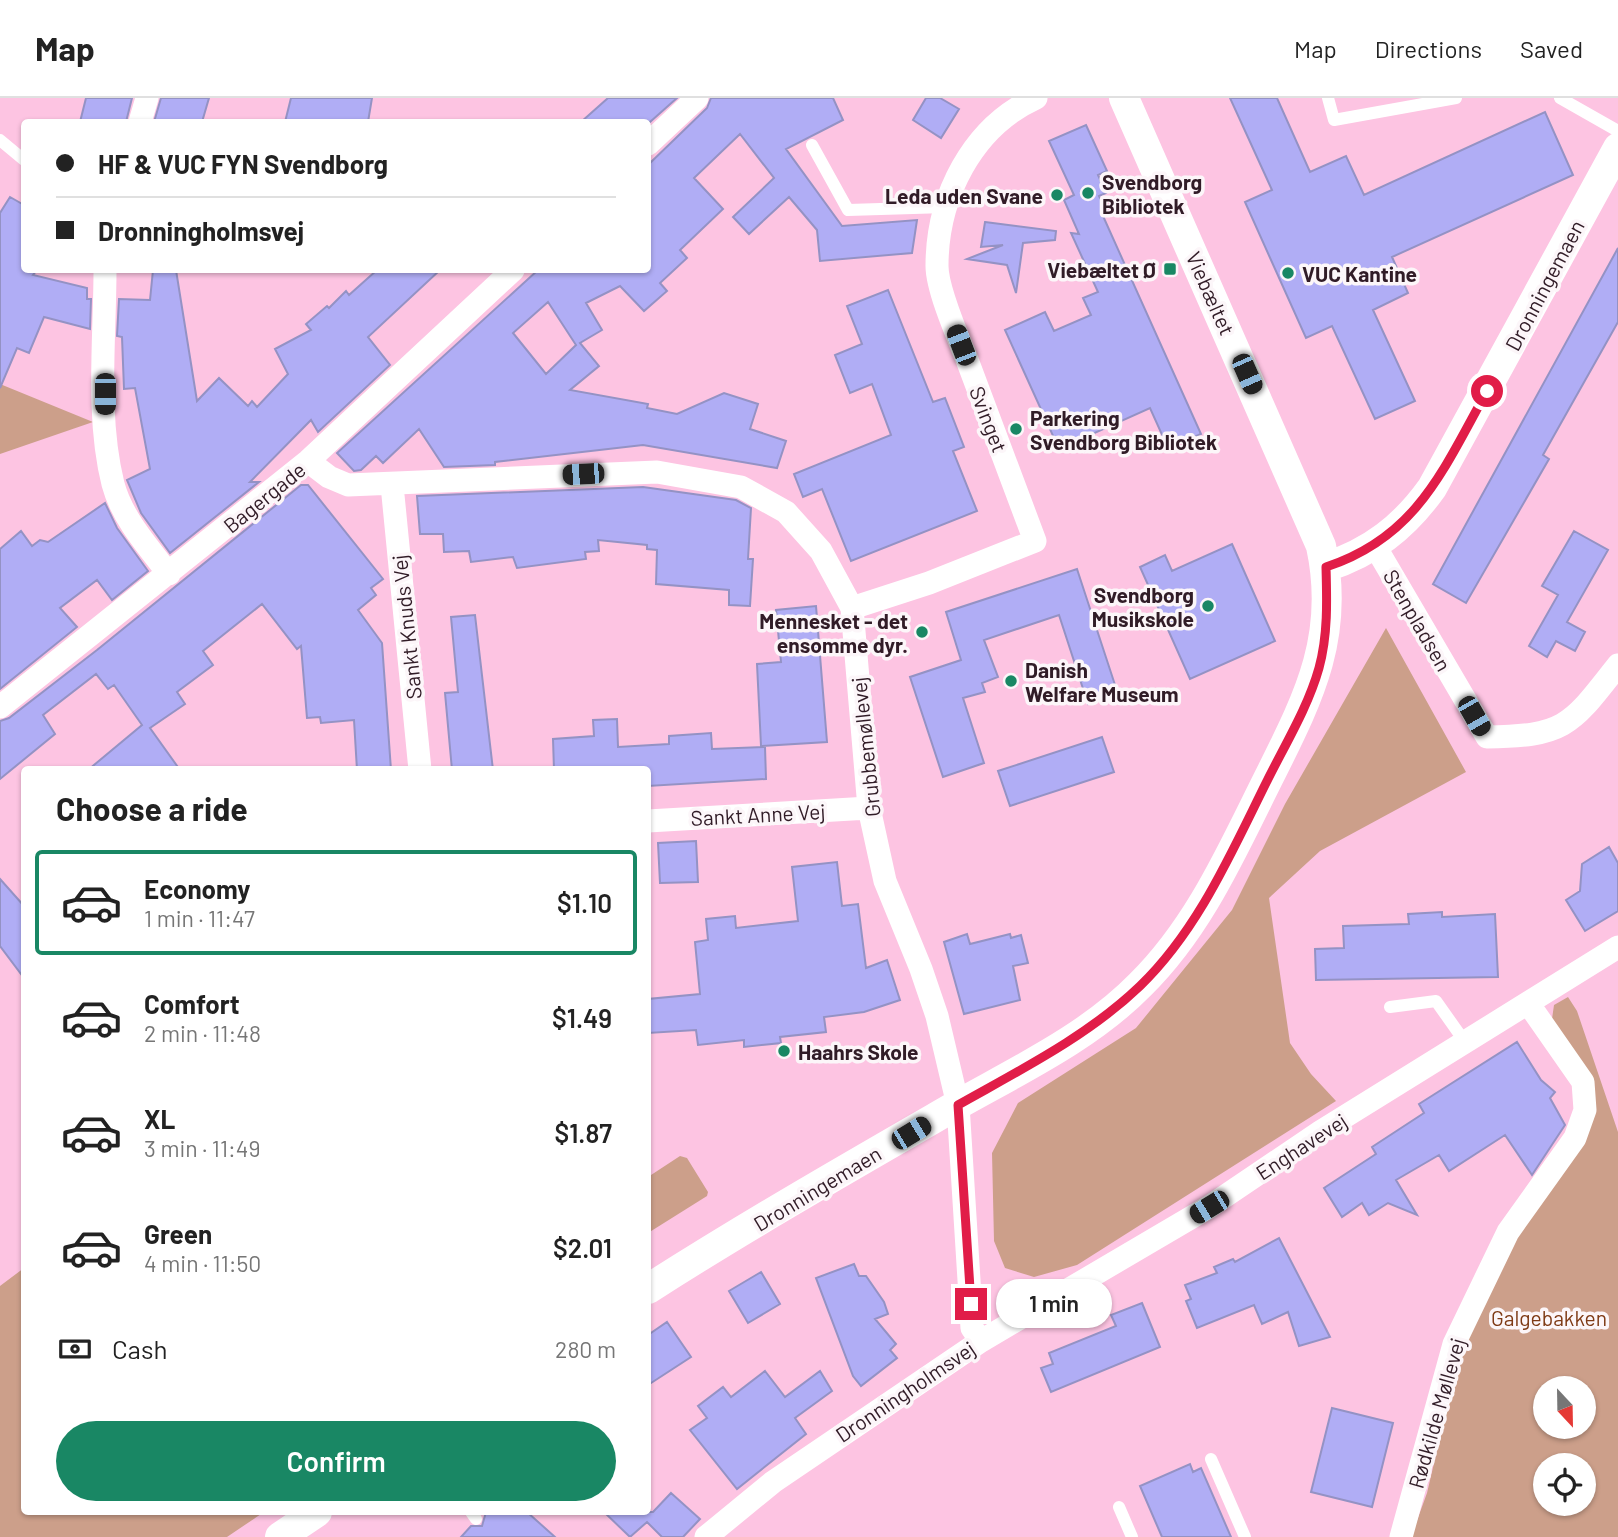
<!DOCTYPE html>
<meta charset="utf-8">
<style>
body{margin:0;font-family:Barlow,sans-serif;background:#f2f2f2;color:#222;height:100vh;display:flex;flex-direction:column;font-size:26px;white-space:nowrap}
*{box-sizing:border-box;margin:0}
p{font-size:23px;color:#767676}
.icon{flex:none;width:38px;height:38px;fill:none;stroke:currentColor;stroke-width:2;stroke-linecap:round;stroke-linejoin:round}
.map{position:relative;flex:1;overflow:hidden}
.panel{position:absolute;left:21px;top:668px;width:630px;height:749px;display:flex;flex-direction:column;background:#fff;border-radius:7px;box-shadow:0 2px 5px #0004}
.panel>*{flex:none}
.hud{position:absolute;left:21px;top:21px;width:630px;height:154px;border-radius:7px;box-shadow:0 2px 5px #0004;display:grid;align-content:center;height:154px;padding:0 35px;background:#fff}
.needle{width:46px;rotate:158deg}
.fabs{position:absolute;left:1533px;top:1278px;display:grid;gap:14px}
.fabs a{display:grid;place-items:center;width:63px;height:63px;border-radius:50%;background:#fff;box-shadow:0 2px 5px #0004;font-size:35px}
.end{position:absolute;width:32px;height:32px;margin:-16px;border:9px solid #e11d48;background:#fff;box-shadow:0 0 0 4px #fff}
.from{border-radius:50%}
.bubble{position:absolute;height:49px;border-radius:24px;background:#fff;box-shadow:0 2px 5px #0004;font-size:23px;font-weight:600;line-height:49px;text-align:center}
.car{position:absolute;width:21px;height:42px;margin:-21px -10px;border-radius:9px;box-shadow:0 0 5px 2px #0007;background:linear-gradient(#222 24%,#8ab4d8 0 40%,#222 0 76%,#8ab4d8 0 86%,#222 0)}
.hud b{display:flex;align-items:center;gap:24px;height:66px;font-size:26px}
.hud b+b{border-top:2px solid #e0e0e0}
.hud i{width:18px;height:18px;background:#222}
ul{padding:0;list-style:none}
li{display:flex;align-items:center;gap:21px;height:105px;margin:0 14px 10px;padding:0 21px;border:4px solid transparent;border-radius:7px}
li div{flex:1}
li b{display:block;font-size:26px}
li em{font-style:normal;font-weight:600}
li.on{border-color:#198764}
li>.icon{width:63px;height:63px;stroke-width:1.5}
h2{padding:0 35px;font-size:32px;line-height:84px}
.pay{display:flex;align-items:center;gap:18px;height:77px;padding:0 35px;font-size:26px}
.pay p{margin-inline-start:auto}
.action{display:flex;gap:14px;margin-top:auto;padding:14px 35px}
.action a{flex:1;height:80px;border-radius:42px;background:#198764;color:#fff;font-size:28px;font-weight:600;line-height:80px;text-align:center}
header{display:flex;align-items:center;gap:42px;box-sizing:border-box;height:98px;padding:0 35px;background:#fff;border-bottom:2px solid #e0e0e0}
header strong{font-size:33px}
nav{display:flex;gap:38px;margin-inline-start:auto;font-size:24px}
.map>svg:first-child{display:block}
.green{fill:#cc9f8a;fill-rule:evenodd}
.building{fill:#b0adf5;stroke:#9492c4;stroke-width:2;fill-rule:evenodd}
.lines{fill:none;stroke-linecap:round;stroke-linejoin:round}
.service{stroke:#fff;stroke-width:12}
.minor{stroke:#fff;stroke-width:23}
.tertiary{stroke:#fff;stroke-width:30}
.route{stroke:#e11d48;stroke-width:9}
.poi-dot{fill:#198764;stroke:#fcf6f9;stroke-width:2.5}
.labels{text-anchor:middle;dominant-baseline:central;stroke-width:7;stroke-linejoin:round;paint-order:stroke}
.poi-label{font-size:21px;font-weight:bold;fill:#311c27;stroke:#fcf6f9;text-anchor:start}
.street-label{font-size:21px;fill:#311c27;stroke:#fcf6f9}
.park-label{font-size:21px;fill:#7e3a15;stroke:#fcf6f9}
</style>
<header>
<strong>Map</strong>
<nav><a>Map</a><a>Directions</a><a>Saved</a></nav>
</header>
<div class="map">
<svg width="1618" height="1439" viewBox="0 0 1618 1439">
<rect width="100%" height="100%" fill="#fdc4e2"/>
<!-- green -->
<path class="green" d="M0 286 93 324 0 356Z
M1386 530 1466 674 1320 753 1269 800 1290 945 1311 976 1336 1003 1077 1167 1034 1179 1005 1170 994 1143 992 1055 1018 1005 1136 930 1232 812 1285 706Z
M1568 899 1577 913 1618 1034V1439H1411L1427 1395 1446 1314 1448 1278 1521 1126 1590 1031 1552 921 1554 907ZM1545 1290H1584V1328H1545ZM1545 1367H1584V1405H1545Z
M680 1058 687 1060 708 1094 707 1098 648 1135V1079Z
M24 1170V1414H264L227 1439H0V1188Z"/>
<!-- building -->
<path class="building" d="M86 0H132L126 24H80Z
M161 0H209L202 24H154Z
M291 0H372L368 24H285Z
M608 0H677L650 24H581Z
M711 0H833L843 22 786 51 842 128 917 122 912 155 820 163 817 132 789 99 749 136 733 119 774 80 740 36 694 80 723 111 680 152 687 160 660 185 667 193 644 213 620 188 586 205 602 232 580 245 599 268 570 292 648 306 647 310 677 316 724 295 758 306 750 331 786 343 777 370 643 347 495 364V367L444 369 419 331 383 365 376 358 361 372 354 373 337 355 538 172H648V67L707 10ZM548 204 576 247 546 276 513 235Z
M926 0H940L959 11 941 40 913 22Z
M1230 0H1277L1310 74 1346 58 1364 97 1545 14 1573 77 1392 159 1408 195 1373 212 1415 303 1375 321 1332 228 1306 240 1245 104 1272 92Z
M1086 27 1107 73 1098 77 1106 95 1099 98 1108 116 1103 118 1201 336 1168 350 1150 310 1059 351 1005 232 1045 214 1054 233 1091 217 1083 200 1098 194 1071 135 1079 136 1064 102 1074 97 1049 43Z
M10 99 24 107V172H37L33 177 87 190V201H91L90 231 44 219 29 255 17 250 0 290V115Z
M985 124 1056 133 1055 142 1023 145 1016 195 1007 167 967 161 1003 147 981 149Z
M1618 150V224L1543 357 1549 361 1466 505 1433 486Z
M153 172H176L197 303 219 280 248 308 252 303 257 309 288 276 275 251 311 232 306 226 327 208 329 210 346 193 349 197 377 172H440L368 239 390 267 318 334 311 322 250 384H259L170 455 141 415 127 382 150 371 135 290 124 291 122 239 117 238 119 201 150 202Z
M888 192 933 304 945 300 964 349 953 353 977 413 851 463 822 391 803 399 794 376 891 337 872 286 850 295 835 257 862 246 847 208Z
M301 387H308L383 481 371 490 376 497 358 512 382 545 391 672H357L354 622 321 625 320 619 307 620 301 548 297 551 262 506 203 553 213 567 177 594 185 606 150 630 180 672H88L142 627 114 587 108 591 96 576 43 617 55 636 0 681V623L9 620 97 552Z
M643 389 736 402 751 410 748 461H753L750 508 729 507V492L656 486 657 452 647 451V447L598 442 599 453 585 454 586 461 517 470 513 459 471 464 469 453 444 454 443 436H420L417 398Z
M105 405 117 430 148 473 112 502 97 482 60 510 77 529 0 591V451L21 433 32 448 40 442 48 444Z
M1574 433 1608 452 1567 524 1585 534 1575 553 1556 543 1547 559 1529 548 1558 497 1542 488Z
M1232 446 1275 543 1190 581 1140 469 1165 457 1172 473Z
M1077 471 1118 596 1088 606 1059 517 984 542 998 579 982 585 985 594 963 600 984 665 943 679 910 579 961 562 946 514Z
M816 508 827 644 761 648 757 566 781 564 776 512Z
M475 517 493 672H452L445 595 458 594 451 519Z
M617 621 618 649 669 646V638L711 635 712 651 765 649 766 681 648 688V672H554L553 641 594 638 593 622Z
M1102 639 1114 674 1010 708 998 673Z
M696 743 698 784 660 785 658 745Z
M1609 749 1618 765V813L1585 833 1566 802 1580 793 1582 766Z
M837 764 842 808 858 806 866 870 887 862 900 902 864 914 824 919 826 934 780 939 781 945 744 949V942L698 947 696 932 648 935V901L700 896 695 844 708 842 706 821 735 818 736 830 798 823 792 769Z
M0 781 24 808V880L0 848Z
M1442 814V819L1495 816 1498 879 1316 882 1315 851 1344 850 1343 828 1409 826 1408 816Z
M967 836 970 846 1010 836 1011 840 1021 837 1028 865 1013 868 1020 902 964 916 944 844Z
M1517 944 1541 982 1555 994 1550 1000 1565 1027 1532 1077 1505 1037 1449 1073 1439 1057 1396 1082 1417 1117 1388 1105 1369 1117 1362 1105 1342 1119 1324 1090 1376 1056 1372 1049 1424 1015 1419 1006Z
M1279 1140 1330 1239 1299 1248 1288 1214 1262 1226 1254 1207 1197 1230 1186 1203 1191 1201 1185 1187 1217 1175 1214 1169 1233 1161 1235 1164Z
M854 1166 859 1178H866L884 1204 888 1216 875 1221 896 1246 890 1252 897 1260 861 1288 853 1278 816 1180Z
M761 1174 780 1206 748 1225 729 1193Z
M1142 1205 1160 1249 1051 1294 1041 1270 1053 1266 1049 1255 1116 1228 1111 1217Z
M667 1224 691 1259 648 1287V1237Z
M765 1273 785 1299 820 1273 832 1293 795 1320 806 1336 737 1391 690 1332 707 1320 698 1308 723 1289 731 1299Z
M1332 1310 1393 1325 1372 1409 1311 1394Z
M1190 1366 1193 1374 1201 1370 1231 1439H1162L1140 1388Z
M671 1395 700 1421 683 1439H662L647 1424 630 1439 604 1414H653Z
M486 1414H527L555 1439H461L471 1428H482Z"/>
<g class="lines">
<!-- service -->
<path class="service" d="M1328 0 1334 22 1456 0
M1560 0 1618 33
M0 42 24 62
M812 47 848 112 946 109
M1390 909 1436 903 1465 944
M1211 1361 1245 1439
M1119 1409 1132 1439
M471 1414 476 1421"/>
<!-- minor -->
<path class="minor" d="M140 24 147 0
M648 46 697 0
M105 172C105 241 96 318 113 386 122 420 148 449 169 476
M308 363 329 379 348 387 657 374 741 389 786 414 821 453 852 510 869 710 885 783 921 871 937 918 958 1007 972 1230 981 1243
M392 387 420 672
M1375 448 1487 639C1566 638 1571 627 1618 567
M852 510 929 485 1035 443C1012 382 989 321 966 259 957 237 937 191 937 168 937 99 972 29 1036 0
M0 609 308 363 513 172
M648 723 869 710
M706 1439 773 1384 981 1243 1209 1109 1320 1034 1618 849
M1401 1439 1454 1246 1508 1134 1575 1040 1585 1012 1583 984 1528 905"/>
<!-- tertiary -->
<path class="tertiary" d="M1326 469C1372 454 1404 429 1432 390L1618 50
M648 1191C748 1127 853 1067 957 1007 1019 972 1089 939 1140 887 1201 827 1234 748 1272 673 1310 597 1340 536 1321 448L1124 0
M280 1439 317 1414"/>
</g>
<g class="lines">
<!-- route -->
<path class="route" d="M971 1206 958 1007C1020 972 1088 938 1140 888 1199 831 1232 753 1268 681 1286 645 1308 609 1319 570 1328 537 1327 503 1326 469 1417 439 1443 372 1487 293"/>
</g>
<!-- markers -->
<g class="poi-dot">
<circle cx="1088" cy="95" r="7"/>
<circle cx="1057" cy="97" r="7"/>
<rect x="1163" y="164" width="14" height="14" rx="3.5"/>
<circle cx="1288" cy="175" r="7"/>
<circle cx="1016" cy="331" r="7"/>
<circle cx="1208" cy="508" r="7"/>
<circle cx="922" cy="534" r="7"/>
<circle cx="1011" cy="583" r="7"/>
<circle cx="784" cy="953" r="7"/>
</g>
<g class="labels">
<!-- poi labels -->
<g class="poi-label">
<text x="1102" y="83">Svendborg<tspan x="1102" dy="24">Bibliotek</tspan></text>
<text x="1043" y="97" text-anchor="end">Leda uden Svane</text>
<text x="1156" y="171" text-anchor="end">Viebæltet Ø</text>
<text x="1302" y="175">VUC Kantine</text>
<text x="1030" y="319">Parkering<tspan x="1030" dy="24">Svendborg Bibliotek</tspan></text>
<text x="1194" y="496" text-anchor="end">Svendborg<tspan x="1194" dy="24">Musikskole</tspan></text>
<text x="908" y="522" text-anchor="end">Mennesket - det<tspan x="908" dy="24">ensomme dyr.</tspan></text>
<text x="1025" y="571">Danish<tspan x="1025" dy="24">Welfare Museum</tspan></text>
<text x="798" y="953">Haahrs Skole</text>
</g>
<!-- street labels -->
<g class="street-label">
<text transform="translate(1544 187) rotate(-62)">Dronningemaen</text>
<text transform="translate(1211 195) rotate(66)">Viebæltet</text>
<text transform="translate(989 321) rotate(69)">Svinget</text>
<text transform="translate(264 399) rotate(-39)">Bagergade</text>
<text transform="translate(1418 522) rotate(60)">Stenpladsen</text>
<text transform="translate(406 529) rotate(-96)">Sankt Knuds Vej</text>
<text transform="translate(865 649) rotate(-96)">Grubbemøllevej</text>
<text transform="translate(758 716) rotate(-3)">Sankt Anne Vej</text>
<text transform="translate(1301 1048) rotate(-33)">Enghavevej</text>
<text transform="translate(817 1090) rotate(-31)">Dronningemaen</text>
<text transform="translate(905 1293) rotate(-34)">Dronningholmsvej</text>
<text transform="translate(1436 1315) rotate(-74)">Rødkilde Møllevej</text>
</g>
<!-- park labels -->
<g class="park-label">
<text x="1549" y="1219">Galgebakken</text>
</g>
</g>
</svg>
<div class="fabs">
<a><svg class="needle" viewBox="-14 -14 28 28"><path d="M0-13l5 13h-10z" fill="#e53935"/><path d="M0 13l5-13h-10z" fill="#767676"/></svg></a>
<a><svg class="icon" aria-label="locate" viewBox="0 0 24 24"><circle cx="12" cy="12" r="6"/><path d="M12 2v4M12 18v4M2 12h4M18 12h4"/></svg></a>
</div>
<i class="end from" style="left:1487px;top:293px"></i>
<i class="end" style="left:971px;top:1206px"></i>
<div class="bubble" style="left:996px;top:1181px;width:116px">1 min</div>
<i class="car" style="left:961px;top:247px;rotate:339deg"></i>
<i class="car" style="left:1247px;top:276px;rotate:156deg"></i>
<i class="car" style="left:105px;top:296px;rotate:180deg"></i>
<i class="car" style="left:583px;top:376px;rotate:267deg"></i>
<i class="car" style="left:1474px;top:618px;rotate:150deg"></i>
<i class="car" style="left:911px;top:1035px;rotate:59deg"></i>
<i class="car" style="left:1209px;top:1109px;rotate:239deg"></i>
<div class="hud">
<b><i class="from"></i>HF &amp; VUC FYN Svendborg</b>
<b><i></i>Dronningholmsvej</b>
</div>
<section class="panel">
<h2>Choose a ride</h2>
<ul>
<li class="on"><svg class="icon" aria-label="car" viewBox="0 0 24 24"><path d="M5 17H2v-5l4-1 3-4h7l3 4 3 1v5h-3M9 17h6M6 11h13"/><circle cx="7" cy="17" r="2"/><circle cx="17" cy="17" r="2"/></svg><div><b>Economy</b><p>1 min · 11:47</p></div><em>$1.10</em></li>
<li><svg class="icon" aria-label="car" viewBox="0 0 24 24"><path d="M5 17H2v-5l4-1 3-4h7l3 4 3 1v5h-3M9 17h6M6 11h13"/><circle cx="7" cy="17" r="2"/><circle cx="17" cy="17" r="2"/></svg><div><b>Comfort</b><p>2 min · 11:48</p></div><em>$1.49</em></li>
<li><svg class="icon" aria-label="car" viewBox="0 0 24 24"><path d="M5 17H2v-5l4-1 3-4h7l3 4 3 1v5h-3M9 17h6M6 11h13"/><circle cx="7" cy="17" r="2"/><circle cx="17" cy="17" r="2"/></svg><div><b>XL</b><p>3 min · 11:49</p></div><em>$1.87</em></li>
<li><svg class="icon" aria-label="car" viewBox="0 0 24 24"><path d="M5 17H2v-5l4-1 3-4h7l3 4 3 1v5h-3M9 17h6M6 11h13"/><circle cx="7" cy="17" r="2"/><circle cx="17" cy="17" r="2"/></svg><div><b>Green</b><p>4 min · 11:50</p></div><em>$2.01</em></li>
</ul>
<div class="pay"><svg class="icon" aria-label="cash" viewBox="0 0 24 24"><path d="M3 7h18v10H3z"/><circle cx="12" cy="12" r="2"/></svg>Cash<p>280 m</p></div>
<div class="action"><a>Confirm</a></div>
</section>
</div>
